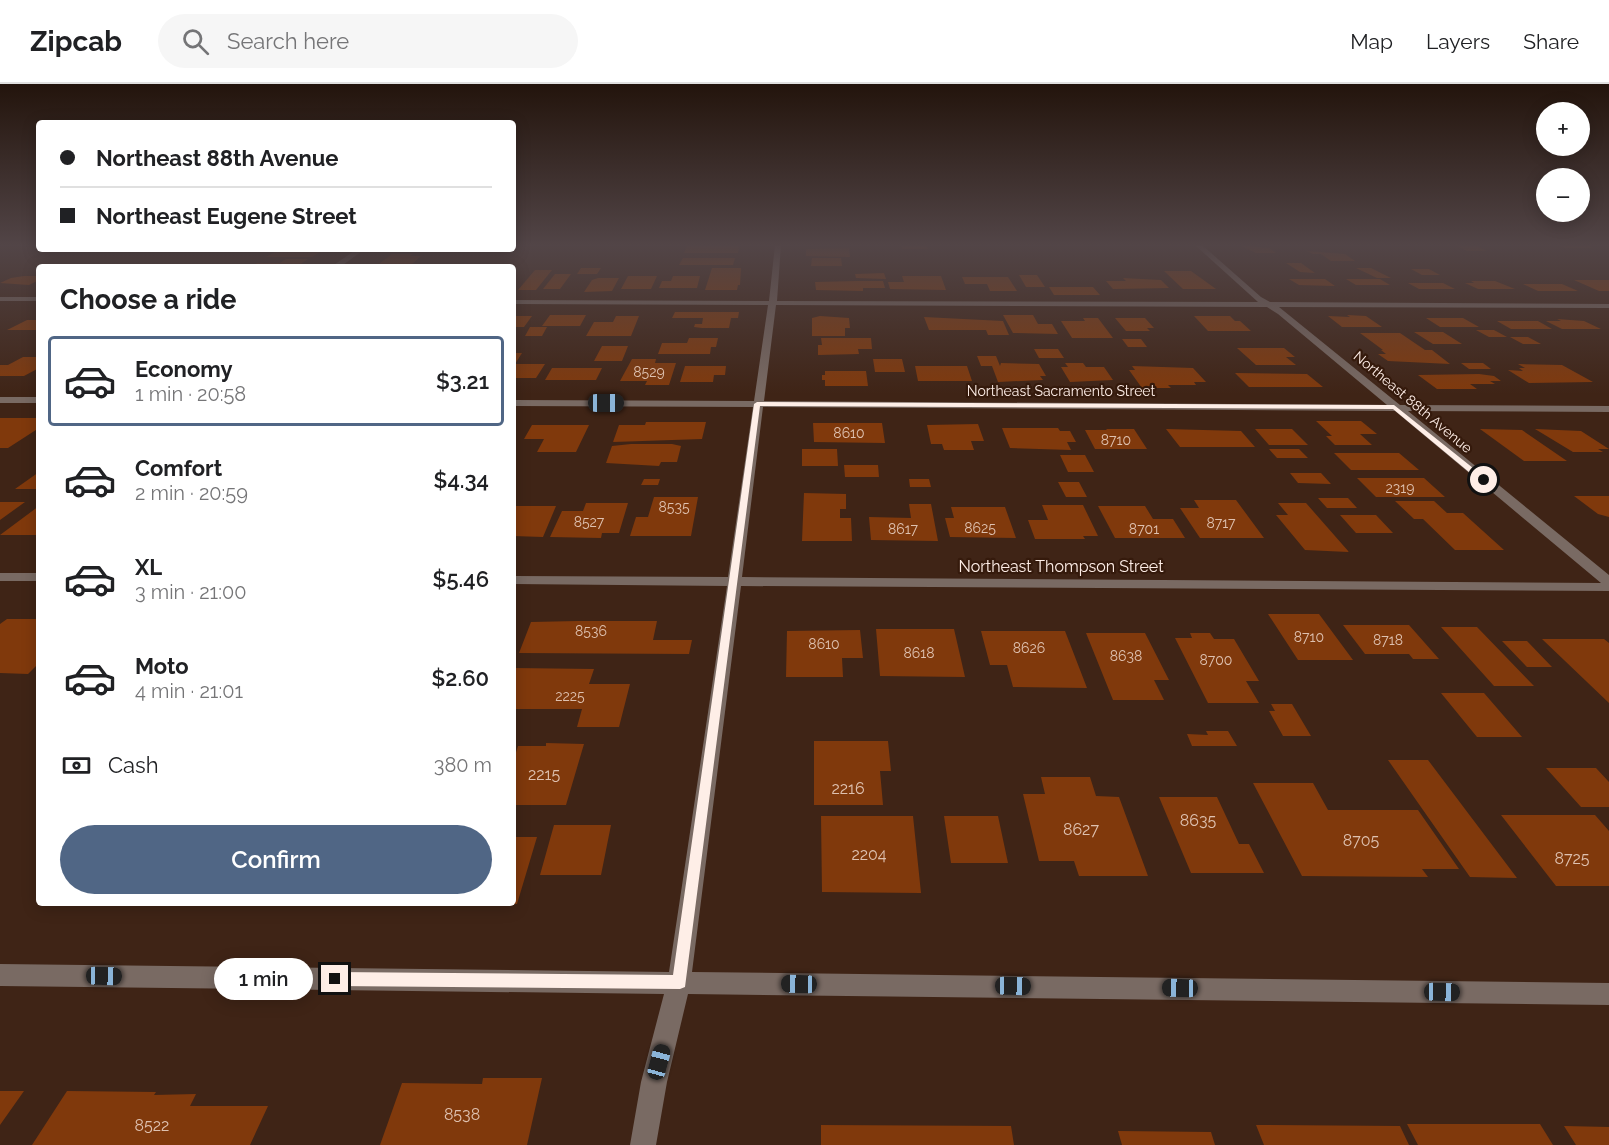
<!DOCTYPE html>
<meta charset="utf-8">
<style>
body{margin:0;font-family:Raleway,sans-serif;background:#f6f6f6;color:#202124;height:100vh;display:flex;flex-direction:column;font-size:22px;white-space:nowrap}
*{box-sizing:border-box;margin:0}
p{font-size:20px;color:#757577}
.icon{flex:none;width:33px;height:33px;fill:none;stroke:currentColor;stroke-width:2;stroke-linecap:round;stroke-linejoin:round}
.map{position:relative;flex:1;overflow:hidden}
.sheet{position:absolute;left:36px;top:180px;width:480px;height:642px;display:flex;flex-direction:column;background:#fff;border-radius:6px;box-shadow:0 3px 15px #0003}
.sheet>*{flex:none}
.guide{position:absolute;left:36px;top:36px;width:480px;height:132px;border-radius:6px;box-shadow:0 3px 15px #0003;display:grid;align-content:center;height:132px;padding:0 24px;background:#fff}
.controls{position:absolute;left:1536px;top:18px;display:grid;gap:12px}
.controls a{display:grid;place-items:center;width:54px;height:54px;border-radius:50%;background:#fff;box-shadow:0 3px 15px #0003;font-size:30px}
.end{position:absolute;width:27px;height:27px;margin:-14px;border:8px solid #feeee7;background:#111;box-shadow:0 0 0 3px #111}
.from{border-radius:50%}
.bubble{position:absolute;height:42px;border-radius:21px;background:#fff;box-shadow:0 3px 15px #0003;font-size:20px;font-weight:600;line-height:42px;text-align:center}
.car{position:absolute;width:18px;height:36px;margin:-18px -9px;border-radius:8px;box-shadow:0 0 4px 2px #0007;background:linear-gradient(#222 24%,#8ab4d8 0 40%,#222 0 76%,#8ab4d8 0 86%,#222 0)}
.guide b{display:flex;align-items:center;gap:21px;height:57px;font-size:22px}
.guide b+b{border-top:2px solid #e0e0e0}
.guide i{width:15px;height:15px;background:#202124}
ul{padding:0;list-style:none}
li{display:flex;align-items:center;gap:18px;height:90px;margin:0 12px 9px;padding:0 12px;border:3px solid transparent;border-radius:6px}
li div{flex:1}
li b{display:block;font-size:22px}
li em{font-style:normal;font-weight:600}
li.selected{border-color:#506685}
li>.icon{width:54px;height:54px;stroke-width:1.5}
h2{padding:0 24px;font-size:27px;line-height:72px}
.pay{display:flex;align-items:center;gap:15px;height:66px;padding:0 24px;font-size:22px}
.pay p{margin-inline-start:auto}
.cta{display:flex;gap:12px;margin-top:auto;padding:12px 24px}
.cta a{flex:1;height:69px;border-radius:36px;background:#506685;color:#fff;font-size:24px;font-weight:600;line-height:69px;text-align:center}
header{display:flex;align-items:center;gap:36px;box-sizing:border-box;height:84px;padding:0 30px;background:#fff;border-bottom:2px solid #e0e0e0}
header strong{font-size:28px}
nav{display:flex;gap:33px;margin-inline-start:auto;font-size:21px}
.search{width:420px;height:54px;background:#f6f6f6;display:flex;align-items:center;gap:15px;box-sizing:border-box;padding:0 21px;border-radius:33px;color:#757577;font-size:22px}
.map>svg:first-child{display:block}
.building{fill:#80390c}
.lines{fill:none;stroke-linecap:round;stroke-linejoin:round}
.minor{fill:#796a63;fill-rule:evenodd}
.route{fill:#feeee7}
.labels{text-anchor:middle;dominant-baseline:central;stroke-width:4.5;stroke-linejoin:round;paint-order:stroke}
.number-label{font-size:14px;fill:#dec1b0}
.far-street-label{font-size:14px;fill:#feeee7;stroke:#351a0c}
.street-label{font-size:16px;fill:#feeee7;stroke:#351a0c}
.near-number-label{font-size:16px;fill:#dec1b0}
</style>
<header>
<strong>Zipcab</strong>
<div class="search"><svg class="icon" aria-label="search" viewBox="0 0 24 24"><circle cx="10" cy="10" r="6"/><path d="M15 15l6 6"/></svg>Search here</div>
<nav><a>Map</a><a>Layers</a><a>Share</a></nav>
</header>
<div class="map">
<svg width="1609" height="1061" viewBox="0 0 1609 1061">
<rect width="100%" height="100%" fill="#3f2416"/>
<!-- building -->
<path class="building" d="M901 161H926L928 165H902Z
M1239 161 1269 164 1276 169H1256Z
M1455 161H1475L1487 167H1467Z
M1558 161H1586L1594 164H1565Z
M687 162H739L738 169H684Z
M849 164 850 173 806 172V165Z
M295 165H325L312 173H266L277 167Z
M409 165H458L454 168H405Z
M1307 167 1345 170 1355 177H1331L1321 170H1313Z
M392 170H413L410 172H421L412 180H379Z
M683 174H735L733 181H679Z
M812 174H841L842 182H811Z
M286 175H308L296 183H249L257 179H280Z
M1286 179H1301L1315 189 1300 188Z
M581 184H601L597 190H577Z
M712 184H741L740 201H738L737 206H705Z
M1356 184H1371L1391 194H1377Z
M1411 185H1429L1440 191H1422Z
M535 186H552L536 206H518Z
M1164 187H1191L1216 205H1183Z
M884 189 886 195 856 194 855 190Z
M555 190H571L560 205H543Z
M1019 191H1037L1045 203H1026Z
M24 192H39V196L29 201 0 199 11 194Z
M628 192H657L651 205H621Z
M673 192H700L697 204H659L662 197H671Z
M902 192H941L946 206 890 205 888 198H904Z
M962 193H1008L1017 207H990L987 200H965Z
M598 194H619L612 207 584 208 592 196Z
M1123 194 1161 196 1169 204 1113 205 1106 197H1126Z
M1289 195H1325L1335 202 1299 201Z
M1346 195H1380L1390 201H1356Z
M1574 196H1609V207H1599Z
M857 197H883L885 204H863V207L816 206 815 198Z
M1471 197H1495L1515 205H1478L1465 199H1474Z
M1408 199H1443L1455 205H1419Z
M1523 200H1562L1578 207H1538Z
M1049 203H1093L1100 211H1054Z
M675 228H739L738 234H731L729 244H702L694 243 695 240H702L703 234H672Z
M550 231H586L580 242H542Z
M1003 231H1033L1038 240H1052L1058 250 1013 249Z
M1347 231 1366 232 1382 243H1342L1328 232 1350 233Z
M513 232H532L524 243H513Z
M616 232H639L631 252H586L594 238H613Z
M820 232 849 234 850 244H845V252H812V234Z
M1194 232H1230L1235 237H1240L1251 247H1208Z
M924 233 1003 237 1009 251H988L986 246H929Z
M1083 234H1098L1113 254H1072L1061 237H1085Z
M1115 234H1145L1154 244H1147L1150 247H1126Z
M1426 234H1463L1479 243H1440Z
M1557 235 1584 237 1601 245H1562L1546 237H1561Z
M27 236H39V246H7Z
M1497 237H1538L1552 245H1511Z
M530 243H547L542 252H525Z
M1476 246H1494L1507 253H1489Z
M1414 248H1443L1462 260H1433Z
M1360 249H1400L1425 266H1432L1450 280 1388 277 1378 270H1386L1381 266H1383Z
M1510 253H1528L1541 260H1523Z
M689 254H718L716 263H711L710 270H658L662 259H687Z
M821 254H871L872 265H858L859 270 818 271V261H822Z
M1122 255H1141L1147 263H1128Z
M602 262H628L622 277H594Z
M1237 264H1284L1295 273H1286L1296 281H1256Z
M1034 265H1058L1064 274H1039Z
M513 269H522L515 280H545L536 294H513Z
M977 272H996L1000 282 1001 279 1039 280 1046 292H1040L1043 296 998 298 992 282H981Z
M23 273H39V284L24 292H0V281H8Z
M632 275H656L655 279H676L669 301H645L647 297H620Z
M873 275H902L905 288H875Z
M1065 279H1083L1086 283H1104L1113 296 1070 298 1061 283H1068Z
M1461 279H1483L1491 285H1469Z
M1518 280 1562 281 1593 298 1529 299 1508 286 1523 287 1519 284H1525Z
M685 282H726L725 291H714L713 298H680Z
M915 282H967L972 297H918Z
M1132 282 1193 284 1206 298H1194L1196 301H1168L1171 304H1142L1129 286H1135Z
M552 284H602L596 296H545Z
M825 287H866L868 302H825V296H822V291H825Z
M1235 289 1307 290 1323 303H1249Z
M1479 290 1494 292 1501 297H1490L1495 300H1470L1477 305H1437L1418 291Z
M0 334H39V344L8 364H0Z
M1316 337H1361L1377 350H1360L1372 361H1335L1326 352H1332Z
M646 338H706L702 355 613 358 619 341H645Z
M813 339H882L885 359 814 358Z
M978 340 984 357H971L974 366H944L942 360H931L927 341Z
M532 341H589L576 368H537L544 355H524Z
M1002 344H1058L1060 347H1070L1076 358H1067L1071 366 1010 364Z
M1106 345H1134L1147 365H1095L1085 346H1107Z
M1166 345 1241 347 1255 363H1180Z
M1255 345H1292L1308 361H1269Z
M1480 345 1522 346 1567 377H1524Z
M1535 345 1581 347 1609 365H1598L1603 368H1573Z
M631 360H672L681 362 677 378H661L659 382 606 379 612 362Z
M802 365H837L838 382H802Z
M1269 365H1299L1308 374H1277Z
M1334 369H1399L1419 386H1351Z
M1060 371H1085L1094 388H1068Z
M844 381H878L879 393H845Z
M39 388V405H15Z
M1290 389H1321L1331 400 1298 399Z
M1357 394H1424L1445 413H1376Z
M644 395H660L658 401H641Z
M909 395H929L931 403H910Z
M1058 398H1079L1087 413H1066Z
M804 409 846 410V425H840V434H851L852 457H802Z
M1574 412H1609V433L1598 430Z
M654 413H698L691 452H630L636 433H648Z
M1318 414H1348L1357 424H1327Z
M1194 416H1236L1264 454H1200L1180 424H1199Z
M1395 417H1434L1447 429H1463L1504 466H1455L1423 435H1414Z
M0 418H25L0 436Z
M586 419H628L619 449H602L601 454 550 453 562 427H583Z
M1278 419H1306L1349 468 1305 466 1276 431H1288Z
M909 420H931L938 457 871 456 869 433 911 434Z
M1042 421H1083L1098 452H1083L1085 455H1035L1028 436H1048Z
M39 422V451H0Z
M513 422H556L543 453 513 452Z
M1098 422H1145L1153 435H1173L1185 454H1115Z
M951 423H1005L1016 454 950 453 945 434H954Z
M1340 431H1376L1393 449H1356Z
M1268 530H1319L1353 576H1298Z
M7 535H39V579L28 590 0 589V540Z
M578 537H657L653 556H692L689 570 519 569 531 538Z
M1343 541H1409L1439 575H1413L1409 570H1365Z
M1441 543H1477L1534 602H1494Z
M876 545H954L965 593 880 592Z
M860 546 863 574H842L843 593H786L787 547Z
M981 547H1065L1087 604 1013 603 1007 581H990Z
M1086 549H1145L1169 596H1154L1164 616H1113Z
M1190 549H1210L1214 555H1234L1259 597H1246L1259 619H1208L1175 554H1192Z
M1542 555H1604L1609 559V619Z
M1502 557H1527L1552 583H1527Z
M513 584 594 585 589 600H630L619 643H577L582 625H513Z
M1441 609H1484L1522 653H1477Z
M1271 620H1292L1311 652H1283L1269 627H1275Z
M1206 647H1228L1237 662H1192L1187 650 1208 651Z
M814 657H888L891 687H880L883 721H814Z
M546 659 584 660 566 721H513V678L518 662H546Z
M1388 676H1428L1517 794 1470 793Z
M1546 684H1596L1609 698V723H1581Z
M1041 693H1090L1096 712 1119 713 1148 792H1079L1074 777H1039L1023 710H1045Z
M1253 699H1313L1328 726H1418L1459 785H1422L1428 793 1302 792Z
M1159 713H1217L1239 760H1249L1264 789H1191Z
M1501 731H1595L1609 747V802H1556Z
M821 732H913L921 809 822 808Z
M944 732H998L1008 779H951Z
M554 741H611L601 791H540Z
M513 753H537L517 820H513Z
M483 994H542L527 1061H380L402 999 482 1000Z
M0 1007H24L0 1041Z
M67 1007 156 1008 154 1011 196 1010 190 1022H268L250 1061H32Z
M1407 1040H1540L1553 1061H1418Z
M821 1041 1011 1042 1014 1061H821Z
M1256 1041 1400 1042 1409 1061H1264Z
M1564 1042 1609 1043V1061H1576Z
M1118 1047 1211 1048 1215 1061H1122Z"/>
<g class="lines">
<!-- minor -->
<path class="minor" d="M775 161H781L777 217 1258 218 1195 161H1202L1261 213 1270 218 1609 220V224L1279 223 1400 321 1609 322V328L1408 327 1609 491V507L741 502 692 888 1609 899V921L688 910 667 998 656 1061H630L641 998 664 910 0 902V880L669 888 727 502 513 500V492L728 493 753 323 513 322V316L754 317 768 221 513 220V216L769 217ZM776 221 1267 223 1278 230 1387 321 764 317ZM763 323 1395 327 1601 499 742 493Z
M357 165H365L340 183H331Z
M0 213H39V217H0Z
M0 313H39V319H0Z
M0 489H39V497H0Z"/>
</g>
<!-- sky -->
<linearGradient id="sky" x2="0" y2="1"><stop stop-color="#23140c"/><stop offset="0.52" stop-color="#524547"/><stop offset="1" stop-color="#524547" stop-opacity="0"/></linearGradient>
<rect width="1609" height="310" fill="url(#sky)"/>
<!-- route -->
<path class="route" d="M757 318 1394 321 1488 396 1481 398 1393 325 760 322 685 903 680 905 335 902 330 900 328 895 330 890 335 888 673 891 754 320Z"/>
<g class="labels">
<!-- number labels -->
<g class="number-label">
<text x="649" y="288">8529</text>
<text x="849" y="349">8610</text>
<text x="1116" y="356">8710</text>
<text x="1400" y="404">2319</text>
<text x="674" y="423">8535</text>
<text x="589" y="438">8527</text>
<text x="1221" y="439">8717</text>
<text x="980" y="444">8625</text>
<text x="903" y="445">8617</text>
<text x="1144" y="445">8701</text>
<text x="591" y="547">8536</text>
<text x="1309" y="553">8710</text>
<text x="1388" y="556">8718</text>
<text x="824" y="560">8610</text>
<text x="1029" y="564">8626</text>
<text x="919" y="569">8618</text>
<text x="1126" y="572">8638</text>
<text x="1216" y="576">8700</text>
<text x="570" y="612">2225</text>
</g>
<!-- far-street labels -->
<g class="far-street-label">
<text x="1061" y="307">Northeast Sacramento Street</text>
<text transform="translate(1413 318) rotate(40)">Northeast 88th Avenue</text>
</g>
<!-- street labels -->
<g class="street-label">
<text x="1061" y="482">Northeast Thompson Street</text>
</g>
<!-- near-number labels -->
<g class="near-number-label">
<text x="544" y="690">2215</text>
<text x="848" y="704">2216</text>
<text x="1198" y="736">8635</text>
<text x="1081" y="745">8627</text>
<text x="1361" y="756">8705</text>
<text x="869" y="770">2204</text>
<text x="1572" y="774">8725</text>
<text x="462" y="1030">8538</text>
<text x="152" y="1041">8522</text>
</g>
</g>
</svg>
<div class="controls">
<a>+</a>
<a>−</a>
</div>
<i class="end from" style="left:1484px;top:396px"></i>
<i class="end" style="left:335px;top:895px"></i>
<div class="bubble" style="left:214px;top:874px;width:99px">1 min</div>
<i class="car" style="left:606px;top:319px;rotate:90deg"></i>
<i class="car" style="left:104px;top:892px;rotate:91deg"></i>
<i class="car" style="left:799px;top:900px;rotate:271deg"></i>
<i class="car" style="left:1013px;top:902px;rotate:91deg"></i>
<i class="car" style="left:1180px;top:904px;rotate:271deg"></i>
<i class="car" style="left:1442px;top:908px;rotate:91deg"></i>
<i class="car" style="left:659px;top:978px;rotate:15deg"></i>
<div class="guide">
<b><i class="from"></i>Northeast 88th Avenue</b>
<b><i></i>Northeast Eugene Street</b>
</div>
<section class="sheet">
<h2>Choose a ride</h2>
<ul>
<li class="selected"><svg class="icon" aria-label="car" viewBox="0 0 24 24"><path d="M5 17H2v-5l4-1 3-4h7l3 4 3 1v5h-3M9 17h6M6 11h13"/><circle cx="7" cy="17" r="2"/><circle cx="17" cy="17" r="2"/></svg><div><b>Economy</b><p>1 min · 20:58</p></div><em>$3.21</em></li>
<li><svg class="icon" aria-label="car" viewBox="0 0 24 24"><path d="M5 17H2v-5l4-1 3-4h7l3 4 3 1v5h-3M9 17h6M6 11h13"/><circle cx="7" cy="17" r="2"/><circle cx="17" cy="17" r="2"/></svg><div><b>Comfort</b><p>2 min · 20:59</p></div><em>$4.34</em></li>
<li><svg class="icon" aria-label="car" viewBox="0 0 24 24"><path d="M5 17H2v-5l4-1 3-4h7l3 4 3 1v5h-3M9 17h6M6 11h13"/><circle cx="7" cy="17" r="2"/><circle cx="17" cy="17" r="2"/></svg><div><b>XL</b><p>3 min · 21:00</p></div><em>$5.46</em></li>
<li><svg class="icon" aria-label="car" viewBox="0 0 24 24"><path d="M5 17H2v-5l4-1 3-4h7l3 4 3 1v5h-3M9 17h6M6 11h13"/><circle cx="7" cy="17" r="2"/><circle cx="17" cy="17" r="2"/></svg><div><b>Moto</b><p>4 min · 21:01</p></div><em>$2.60</em></li>
</ul>
<div class="pay"><svg class="icon" aria-label="cash" viewBox="0 0 24 24"><path d="M3 7h18v10H3z"/><circle cx="12" cy="12" r="2"/></svg>Cash<p>380 m</p></div>
<div class="cta"><a>Confirm</a></div>
</section>
</div>
